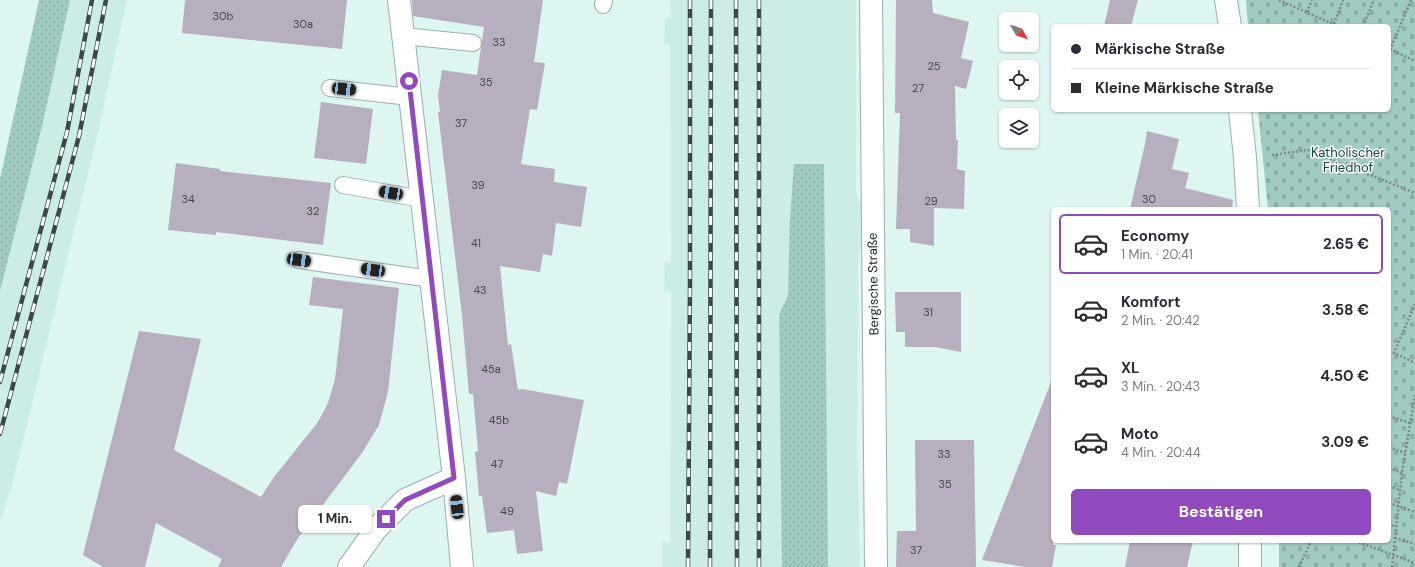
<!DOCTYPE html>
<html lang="de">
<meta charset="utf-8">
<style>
body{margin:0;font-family:"DM Sans",sans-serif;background:#f7f7f7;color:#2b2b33;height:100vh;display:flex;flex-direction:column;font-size:15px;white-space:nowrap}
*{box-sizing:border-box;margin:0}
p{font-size:13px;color:#7c7c81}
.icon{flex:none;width:22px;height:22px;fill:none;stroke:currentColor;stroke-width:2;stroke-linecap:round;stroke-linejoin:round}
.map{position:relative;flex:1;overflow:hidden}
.details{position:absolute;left:1051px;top:207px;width:340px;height:336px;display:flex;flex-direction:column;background:#fff;border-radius:6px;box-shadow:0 1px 3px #0004}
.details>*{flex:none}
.hud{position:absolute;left:1051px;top:24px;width:340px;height:88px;border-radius:6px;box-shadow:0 1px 3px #0004;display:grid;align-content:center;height:88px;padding:0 20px;background:#fff}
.needle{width:26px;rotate:129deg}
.controls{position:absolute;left:999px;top:12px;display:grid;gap:8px}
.controls a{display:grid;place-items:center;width:40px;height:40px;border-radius:6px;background:#fff;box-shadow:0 1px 3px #0004;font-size:20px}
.end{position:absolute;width:18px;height:18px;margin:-9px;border:5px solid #904abe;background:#fff;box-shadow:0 0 0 2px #fff}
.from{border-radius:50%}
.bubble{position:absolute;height:28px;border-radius:6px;background:#fff;box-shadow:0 1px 3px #0004;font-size:13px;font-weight:700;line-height:28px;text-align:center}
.car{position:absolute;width:12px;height:24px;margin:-12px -6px;border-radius:5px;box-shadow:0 0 3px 1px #0007;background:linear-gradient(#222 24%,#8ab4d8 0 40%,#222 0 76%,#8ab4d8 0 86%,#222 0)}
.hud b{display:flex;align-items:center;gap:14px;height:38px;font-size:15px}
.hud b+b{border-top:1px solid #e1e1e2}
.hud i{width:10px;height:10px;background:#2b2b33}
ul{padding:7px 0 0;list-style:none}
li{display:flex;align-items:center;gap:12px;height:60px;margin:0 8px 6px;padding:0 12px;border:2px solid transparent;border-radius:6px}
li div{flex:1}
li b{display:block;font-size:15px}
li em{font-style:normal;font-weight:700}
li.active{border-color:#904abe}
li>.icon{width:36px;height:36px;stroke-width:1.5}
.button{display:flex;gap:8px;margin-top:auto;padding:8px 20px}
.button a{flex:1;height:46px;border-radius:6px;background:#904abe;color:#fff;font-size:16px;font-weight:700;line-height:46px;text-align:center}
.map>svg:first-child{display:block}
.built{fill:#ccede6}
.grass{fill:url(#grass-dots)}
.cemetery{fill:url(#cemetery-stones)}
.building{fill:#b7aebf}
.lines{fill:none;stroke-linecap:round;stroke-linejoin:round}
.lane-casing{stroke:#99b0ab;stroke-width:18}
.street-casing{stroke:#99b0ab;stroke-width:24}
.path{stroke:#788885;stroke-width:2.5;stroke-dasharray:2 2;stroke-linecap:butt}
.lane{stroke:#fff;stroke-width:16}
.street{stroke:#fff;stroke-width:22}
.rail-casing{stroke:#3d4846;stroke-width:4.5}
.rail{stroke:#f9fefd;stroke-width:3;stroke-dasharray:9;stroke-linecap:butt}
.route{stroke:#904abe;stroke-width:5}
.labels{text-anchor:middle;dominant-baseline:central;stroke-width:3;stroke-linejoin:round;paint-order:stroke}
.number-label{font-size:11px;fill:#44484b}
.park-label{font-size:13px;fill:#153f38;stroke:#f9fefd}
.street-label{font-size:13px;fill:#1d2624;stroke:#f9fefd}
</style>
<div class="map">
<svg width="1415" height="567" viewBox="0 0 1415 567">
<defs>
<pattern id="grass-dots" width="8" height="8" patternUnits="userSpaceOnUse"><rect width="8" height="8" fill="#a0cbc2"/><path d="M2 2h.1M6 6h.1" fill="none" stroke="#89aea7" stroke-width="1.8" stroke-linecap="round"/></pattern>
<pattern id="cemetery-stones" width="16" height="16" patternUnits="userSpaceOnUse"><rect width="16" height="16" fill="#a0cbc2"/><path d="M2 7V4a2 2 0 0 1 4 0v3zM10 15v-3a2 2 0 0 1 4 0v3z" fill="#89aea7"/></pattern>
</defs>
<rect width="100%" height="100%" fill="#def6f1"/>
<!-- built -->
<path class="built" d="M70 0H127L96 141 12 485 0 522V291L42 127Z
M670 0H856V192L864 213 862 239 858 263 857 440 860 567H662V542H670L671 293 664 292 665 262 671 263 670 45 664 44 665 18H671Z"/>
<!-- grass -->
<path class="grass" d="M39 0H70L42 127 0 291V179Z
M794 164H824L828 567H782L779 315 788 295 790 219Z"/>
<!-- cemetery -->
<path class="cemetery" d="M1246 0H1415V567H1279V541H1389V209H1268L1258 110H1389V26H1248Z"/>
<!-- building -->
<path class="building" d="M185 0H347L342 49 182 33Z
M412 0H543L534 62 545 63 537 110 530 109 521 164 555 169 554 182 587 187 581 227 556 223 552 256 543 254 540 272 500 266 508 345 511 344 518 390 522 389 584 400 567 484 559 482 556 496 536 491 543 551 517 554 514 530 487 533 482 496H479L475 452 478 451 473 394H469L462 315 438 112H440L438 95 442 70 477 75 484 27 413 16Z
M896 0H932L933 13 969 22 961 58 973 61 966 89 955 86 956 140H958L957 169 965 171 964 209 934 208V246L910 242V229H896L900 113H895Z
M1110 0H1138L1131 26H1104Z
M321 102 373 109 366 164 314 158Z
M1147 131 1179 139 1172 169 1189 173 1185 188 1233 200 1232 209H1130L1145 144Z
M176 163 220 169V171L331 183 323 245 216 232V235L168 230Z
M313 277 399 288 388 392 379 425 362 453 298 538 281 567H218L222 559 156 523 145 567H103L83 555 139 331 201 339 174 450 261 497 274 477 318 422 328 403 335 379 343 309 309 305Z
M895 292H961V352L935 347H905V332H896Z
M1051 382H1053V545H1056L1052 567H1025L982 560Z
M915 440H974L976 567H896L897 531H916Z
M1130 541H1193L1187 567H1125Z"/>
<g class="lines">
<!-- lane casing -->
<g class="lane-casing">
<path id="lane" d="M603 5 604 0
M403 36 473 43
M330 88 410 97
M343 185 422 199
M299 260 431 279"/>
</g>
<!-- street casing -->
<g class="street-casing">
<path id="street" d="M399 0 454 478 462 567
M871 0 876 567
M1226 0 1230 26
M1240 110 1245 158 1248 209
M349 567 376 529 405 500 454 478
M1250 567V541"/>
</g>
<!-- path -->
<path class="path" d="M1279 0 1337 26
M1307 12 1312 0
M1334 24 1343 0
M1363 26 1374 0
M1390 49 1415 61
M1390 50 1411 0
M1272 155 1308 150 1415 193
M1415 304 1394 353 1415 363
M1389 416 1410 423
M1389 447 1405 453
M1389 468 1402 473
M1389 486 1400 490
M1389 503 1415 512
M1389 523 1396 527
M1395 538 1415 544
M1355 541 1415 563
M1299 567 1311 541
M1392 567 1402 473 1415 395"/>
<!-- lane -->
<use href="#lane" class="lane"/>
<!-- street -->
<use href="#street" class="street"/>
<!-- rail casing -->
<g class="rail-casing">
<path id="rail" d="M736 0 737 567
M759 0V567
M0 382 67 132 92 0
M0 434 79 136 106 0
M688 567 690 284V0
M710 567 711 0"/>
</g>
<!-- rail -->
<use href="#rail" class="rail"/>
</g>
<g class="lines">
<!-- route -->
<path class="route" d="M386 519 405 500 454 478 409 81"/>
</g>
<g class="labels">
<!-- number labels -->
<g class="number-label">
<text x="223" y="16">30b</text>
<text x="303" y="24">30a</text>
<text x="499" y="42">33</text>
<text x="934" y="66">25</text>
<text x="486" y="82">35</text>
<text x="918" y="88">27</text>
<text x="461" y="123">37</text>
<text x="478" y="185">39</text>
<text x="188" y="199">34</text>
<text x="1149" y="199">30</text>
<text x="931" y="201">29</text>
<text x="313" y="211">32</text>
<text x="476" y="243">41</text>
<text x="480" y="290">43</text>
<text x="928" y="312">31</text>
<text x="491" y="369">45a</text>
<text x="499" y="420">45b</text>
<text x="944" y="454">33</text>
<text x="497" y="464">47</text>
<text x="945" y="484">35</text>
<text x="507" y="511">49</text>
<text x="916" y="550">37</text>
</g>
<!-- park labels -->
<g class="park-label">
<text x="1348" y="152">Katholischer<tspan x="1348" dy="15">Friedhof</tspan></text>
</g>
<!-- street labels -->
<g class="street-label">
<text transform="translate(873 284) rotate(-91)">Bergische Straße</text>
</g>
</g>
</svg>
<div class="controls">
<a><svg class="needle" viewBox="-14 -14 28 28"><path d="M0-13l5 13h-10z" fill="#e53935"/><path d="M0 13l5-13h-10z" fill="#7c7c81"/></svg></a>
<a><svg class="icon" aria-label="locate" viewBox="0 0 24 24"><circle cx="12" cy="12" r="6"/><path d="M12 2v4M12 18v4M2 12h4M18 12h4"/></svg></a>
<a><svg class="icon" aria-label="layers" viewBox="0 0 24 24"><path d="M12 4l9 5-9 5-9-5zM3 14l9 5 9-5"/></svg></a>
</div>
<i class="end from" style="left:409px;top:81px"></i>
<i class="end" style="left:386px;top:519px"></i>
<div class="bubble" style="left:298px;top:505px;width:74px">1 Min.</div>
<i class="car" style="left:344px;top:89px;rotate:96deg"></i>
<i class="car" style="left:391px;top:193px;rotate:280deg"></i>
<i class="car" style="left:299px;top:260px;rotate:98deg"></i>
<i class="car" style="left:373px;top:270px;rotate:278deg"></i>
<i class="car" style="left:457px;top:507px;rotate:354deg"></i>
<div class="hud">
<b><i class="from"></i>Märkische Straße</b>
<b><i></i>Kleine Märkische Straße</b>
</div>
<section class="details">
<ul>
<li class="active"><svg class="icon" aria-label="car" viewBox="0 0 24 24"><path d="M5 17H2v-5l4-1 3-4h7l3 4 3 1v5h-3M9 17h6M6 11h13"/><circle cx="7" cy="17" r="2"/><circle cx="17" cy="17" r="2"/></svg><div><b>Economy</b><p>1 Min. · 20:41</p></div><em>2.65 €</em></li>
<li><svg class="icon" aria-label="car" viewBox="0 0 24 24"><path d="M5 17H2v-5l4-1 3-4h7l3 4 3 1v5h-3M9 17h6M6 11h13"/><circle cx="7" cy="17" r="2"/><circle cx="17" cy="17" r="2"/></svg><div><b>Komfort</b><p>2 Min. · 20:42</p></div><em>3.58 €</em></li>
<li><svg class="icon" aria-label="car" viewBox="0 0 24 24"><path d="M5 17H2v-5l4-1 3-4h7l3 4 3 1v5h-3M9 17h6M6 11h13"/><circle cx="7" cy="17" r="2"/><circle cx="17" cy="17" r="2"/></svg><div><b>XL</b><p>3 Min. · 20:43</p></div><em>4.50 €</em></li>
<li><svg class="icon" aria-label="car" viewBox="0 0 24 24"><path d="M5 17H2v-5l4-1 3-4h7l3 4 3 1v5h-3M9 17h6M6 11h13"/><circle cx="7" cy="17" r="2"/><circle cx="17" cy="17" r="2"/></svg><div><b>Moto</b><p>4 Min. · 20:44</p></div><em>3.09 €</em></li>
</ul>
<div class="button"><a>Bestätigen</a></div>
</section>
</div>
